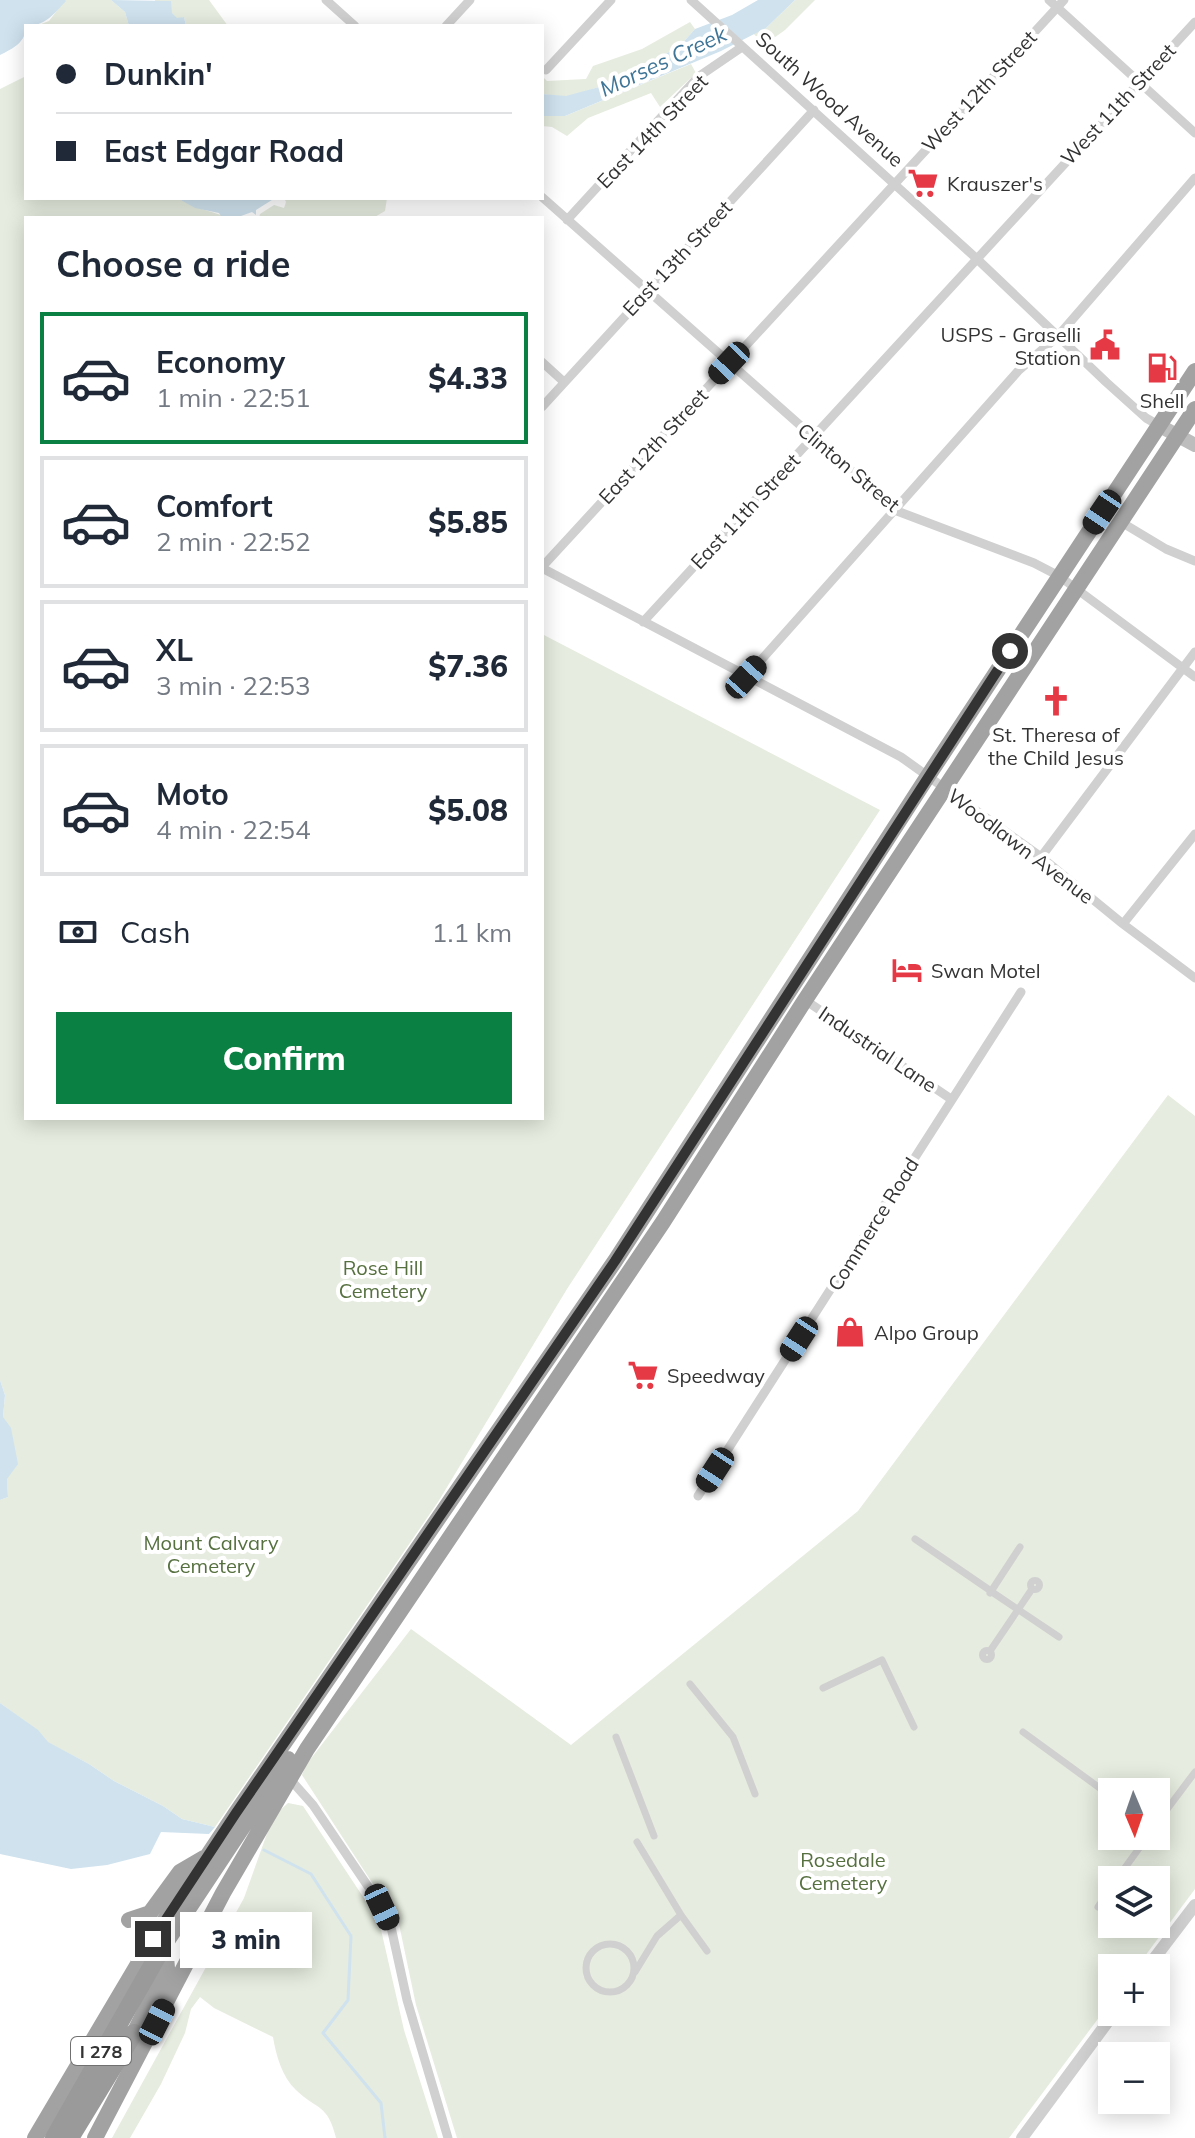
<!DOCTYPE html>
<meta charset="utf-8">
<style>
body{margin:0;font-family:Mulish,sans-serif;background:#f6f6f7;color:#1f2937;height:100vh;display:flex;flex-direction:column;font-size:30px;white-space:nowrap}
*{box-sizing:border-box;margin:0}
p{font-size:26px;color:#747a83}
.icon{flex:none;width:44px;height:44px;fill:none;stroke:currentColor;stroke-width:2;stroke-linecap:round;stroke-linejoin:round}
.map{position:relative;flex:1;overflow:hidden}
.drawer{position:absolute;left:24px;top:216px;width:520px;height:904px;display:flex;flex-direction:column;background:#fff;border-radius:0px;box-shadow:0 4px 20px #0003}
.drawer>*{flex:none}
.banner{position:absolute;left:24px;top:24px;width:520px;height:176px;border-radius:0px;box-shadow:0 4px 20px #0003;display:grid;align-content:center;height:176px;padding:0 32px;background:#fff}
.needle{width:52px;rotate:178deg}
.controls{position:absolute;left:1098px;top:1778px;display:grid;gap:16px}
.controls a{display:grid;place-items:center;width:72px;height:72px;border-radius:0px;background:#fff;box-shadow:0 4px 20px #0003;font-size:40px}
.end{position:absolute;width:36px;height:36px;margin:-18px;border:10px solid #333;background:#fff;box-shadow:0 0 0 4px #fff}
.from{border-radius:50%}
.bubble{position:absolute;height:56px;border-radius:0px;background:#fff;box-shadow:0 4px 20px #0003;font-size:26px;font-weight:800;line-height:56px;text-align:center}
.car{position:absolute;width:24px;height:48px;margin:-24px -12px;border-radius:10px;box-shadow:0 0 6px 2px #0007;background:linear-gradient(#222 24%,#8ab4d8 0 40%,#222 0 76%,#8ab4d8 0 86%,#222 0)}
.banner b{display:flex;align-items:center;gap:28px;height:76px;font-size:30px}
.banner b+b{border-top:2px solid #e0e1e3}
.banner i{width:20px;height:20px;background:#1f2937}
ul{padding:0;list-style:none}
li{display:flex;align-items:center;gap:24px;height:132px;margin:0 16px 12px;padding:0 16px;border:4px solid #e0e1e3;border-radius:0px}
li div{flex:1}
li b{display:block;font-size:30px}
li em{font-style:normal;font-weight:800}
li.current{border-color:#0b8043}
li>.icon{width:72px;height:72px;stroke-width:1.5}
h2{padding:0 32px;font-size:36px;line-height:96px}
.pay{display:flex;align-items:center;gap:20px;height:88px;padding:0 32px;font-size:30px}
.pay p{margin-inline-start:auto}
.button{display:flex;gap:16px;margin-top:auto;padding:16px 32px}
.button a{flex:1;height:92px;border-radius:0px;background:#0b8043;color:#fff;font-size:32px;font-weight:800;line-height:92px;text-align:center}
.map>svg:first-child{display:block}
.green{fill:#e6ecdf;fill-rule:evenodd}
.water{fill:#cfe2ee}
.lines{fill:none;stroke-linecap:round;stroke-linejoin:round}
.stream{stroke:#cfe2ee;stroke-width:3}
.pedestrian{stroke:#d0d0d0;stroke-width:7}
.minor{stroke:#d0d0d0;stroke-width:9}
.tertiary{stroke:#d0d0d0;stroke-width:12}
.secondary{stroke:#bdbdbd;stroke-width:14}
.trunk{stroke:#a2a2a2;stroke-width:16}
.motorway{stroke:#9a9a9a;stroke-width:18}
.route{stroke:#333;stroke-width:10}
.labels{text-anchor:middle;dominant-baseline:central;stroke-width:8;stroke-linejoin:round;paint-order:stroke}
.shield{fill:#fff;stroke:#707070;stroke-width:2}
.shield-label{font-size:18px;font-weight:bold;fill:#333}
.street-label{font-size:20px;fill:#333;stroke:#fff}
.poi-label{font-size:20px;fill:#333;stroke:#fff;text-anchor:start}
.park-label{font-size:20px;fill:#56703f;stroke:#fff}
.water-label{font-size:22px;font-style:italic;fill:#3f7597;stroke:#fff}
</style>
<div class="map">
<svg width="1195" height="2138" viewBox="0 0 1195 2138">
<rect width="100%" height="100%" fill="#fff"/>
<!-- green -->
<path class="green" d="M65 0H111L125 12 129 26H36L49 21Z
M155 0H209L228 26H186L184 17 177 19 163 3H155Z
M795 0H815L785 30 764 45 753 33 766 28Z
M690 22 695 29 679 47 599 87 566 97 542 94V76L547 81 586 79 593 66 642 49Z
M691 64 696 73 660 107 651 93 588 118 567 136 552 127 542 126V116H565Z
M26 76V198H177C195 208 215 213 231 218H26V1118H542V634L880 810 567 1289 438 1502 215 1827 182 1819 163 1806 114 1781 89 1764 47 1742 37 1730 0 1703V1500L8 1497 3 1417 5 1395 0 1380V89Z
M284 198H387L385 211 373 218H259L260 214 274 205 284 208 286 202Z
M1168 1095 1195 1116V1889L1136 1968H1112V2000L1009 2138H457L416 2005 399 1924 302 1775 306 1765 411 1629 571 1745 858 1511ZM1112 1792H1156V1836H1112ZM1112 1880H1156V1924H1112Z
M288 1803 303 1806 379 1921 404 2030 438 2138H336C328 2104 317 2110 296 2090 282 2077 276 2055 273 2037L214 2008 200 1997 191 2009 185 2033 161 2084 130 2138H112L244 1898 269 1828 277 1813Z"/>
<!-- water -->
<path class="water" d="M0 0H65L66 1C53 15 45 26 26 26 26 42 14 48 0 55Z
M111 0 171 1 172 13 177 18 184 17 186 26H129L125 12Z
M758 0H795L766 28 721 51 565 116H542V94L566 96 599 87 679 47 695 29 732 15Z
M177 198H275L256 210V215L252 212 241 216H221L219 213 195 208Z
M0 1380 5 1395 3 1417 11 1428 18 1464 7 1479 8 1497 0 1500Z
M0 1703 38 1730 48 1742 89 1764 114 1781 163 1806 182 1819 215 1827 209 1834 161 1832 150 1854 107 1865 71 1869 0 1854Z"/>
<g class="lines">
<!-- stream -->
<path class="stream" d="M264 1850 311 1874 351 1936 348 2000 323 2033 381 2103 385 2138"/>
<!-- pedestrian -->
<path class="pedestrian" d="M915 1539 988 1589
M1030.5 1585a4.5 4.5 0 1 1 9 0a4.5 4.5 0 1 1-9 0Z
M992 1592 1059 1637
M990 1593 1020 1547
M982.5 1655a4.5 4.5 0 1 1 9 0a4.5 4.5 0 1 1-9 0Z
M990 1651 1032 1589
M690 1684 733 1737 755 1794
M823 1688 882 1660 914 1727
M1023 1732 1112 1797
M616 1737 654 1836
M1156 1824 1195 1772
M637 1842 681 1915 707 1951
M1116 1880 1148 1836
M1098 1907 1112 1886
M586 1968a24 24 0 1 1 48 0a24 24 0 1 1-48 0Z
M635 1972 657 1936 681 1915"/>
<!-- minor -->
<path class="minor" d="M326 0 355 26
M691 0 976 258 1106 382 1146 418 1160 426
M1049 0 1195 133
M446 26 470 0
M546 70 611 0
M542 197 897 511 1034 563 1059 576 1195 677
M567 220 698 77 742 47
M542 362 564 382
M542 407 814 110
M1121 522 1166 549 1195 561
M542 567 1064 0
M542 568 901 757 1041 857 1123 924 1195 978
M643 622 1195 22
M746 677 1019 370 1058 336 1195 178
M1041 857 1195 652
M1123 924 1195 834
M805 1000 951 1099
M698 1496 1021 992
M289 1778 313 1805 382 1907 391 1927 407 2000 448 2138"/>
<!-- tertiary -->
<path class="tertiary" d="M1147 1968 1195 1905
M1022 2138 1115 2012"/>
<!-- secondary -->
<path class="secondary" d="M1160 426 1195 445"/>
<!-- trunk -->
<path class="trunk" d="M129 1920 150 1913 180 1872 204 1858
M161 1950 288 1759
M128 2045 167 1968 166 1957 157 1944
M35 2138 157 1932 236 1813 615 1261 928 776 1195 371
M95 2138 223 1893 307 1749 663 1222 805 1000 1195 409"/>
<!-- motorway -->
<path class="motorway" d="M54 2138 161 1950
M70 2138 134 2033"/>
</g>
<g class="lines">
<!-- route -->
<path class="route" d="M153 1939 236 1813 615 1261 1010 651"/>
</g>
<!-- icons -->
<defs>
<g id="supermarket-bare" transform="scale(2.4)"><path d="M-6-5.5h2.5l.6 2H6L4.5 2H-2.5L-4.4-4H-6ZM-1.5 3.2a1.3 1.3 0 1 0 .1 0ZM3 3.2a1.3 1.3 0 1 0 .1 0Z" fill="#e63946" stroke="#fff" stroke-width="2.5" paint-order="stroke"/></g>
<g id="civic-bare" transform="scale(2.4)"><path d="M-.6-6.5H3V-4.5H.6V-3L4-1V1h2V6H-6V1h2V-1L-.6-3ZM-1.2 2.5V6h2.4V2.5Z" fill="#e63946" stroke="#fff" stroke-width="2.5" paint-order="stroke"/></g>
<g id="fuel-bare" transform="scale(2.4)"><path d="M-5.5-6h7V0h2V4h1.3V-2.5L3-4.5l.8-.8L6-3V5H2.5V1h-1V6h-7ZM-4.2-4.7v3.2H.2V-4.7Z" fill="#e63946" stroke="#fff" stroke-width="2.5" paint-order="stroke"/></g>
<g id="church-bare" transform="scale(2.4)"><path d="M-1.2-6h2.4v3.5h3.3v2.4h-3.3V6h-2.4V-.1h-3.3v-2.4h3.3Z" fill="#e63946" stroke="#fff" stroke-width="2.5" paint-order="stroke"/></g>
<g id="hotel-bare" transform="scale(2.4)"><path d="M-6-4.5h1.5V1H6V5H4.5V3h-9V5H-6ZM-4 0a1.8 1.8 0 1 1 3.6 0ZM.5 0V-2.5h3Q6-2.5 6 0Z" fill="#e63946" stroke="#fff" stroke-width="2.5" paint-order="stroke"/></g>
<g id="shop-bare" transform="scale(2.4)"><path d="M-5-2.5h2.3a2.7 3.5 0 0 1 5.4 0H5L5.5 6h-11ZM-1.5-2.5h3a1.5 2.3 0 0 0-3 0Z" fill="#e63946" stroke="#fff" stroke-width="2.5" paint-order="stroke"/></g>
</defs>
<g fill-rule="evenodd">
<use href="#supermarket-bare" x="923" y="183"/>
<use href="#civic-bare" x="1105" y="345"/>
<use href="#fuel-bare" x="1162" y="368"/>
<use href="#church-bare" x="1056" y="701"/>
<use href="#hotel-bare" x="907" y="970"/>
<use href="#shop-bare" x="850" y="1332"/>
<use href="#supermarket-bare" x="643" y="1375"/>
</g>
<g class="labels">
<!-- shield labels -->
<rect class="shield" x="71" y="2037" width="60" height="28" rx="6"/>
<g class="shield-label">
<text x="101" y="2051">I 278</text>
</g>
<!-- street labels -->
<g class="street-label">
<text transform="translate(979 91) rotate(-47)">West 12th Street</text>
<text transform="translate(830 99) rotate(42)">South Wood Avenue</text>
<text transform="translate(1118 104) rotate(-47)">West 11th Street</text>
<text transform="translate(652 131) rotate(-46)">East 14th Street</text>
<text transform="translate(677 258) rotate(-47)">East 13th Street</text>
<text transform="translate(653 446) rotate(-47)">East 12th Street</text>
<text transform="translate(849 467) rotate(40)">Clinton Street</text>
<text transform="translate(745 511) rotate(-47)">East 11th Street</text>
<text transform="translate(1021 846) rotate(37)">Woodlawn Avenue</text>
<text transform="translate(878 1049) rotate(34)">Industrial Lane</text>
<text transform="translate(873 1224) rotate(-58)">Commerce Road</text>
</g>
<!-- poi labels -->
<g class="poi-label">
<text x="947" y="183">Krauszer's</text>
<text x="1081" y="334" text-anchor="end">USPS - Graselli<tspan x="1081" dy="23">Station</tspan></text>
<text x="1162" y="400" text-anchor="middle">Shell</text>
<text x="1056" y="734" text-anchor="middle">St. Theresa of<tspan x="1056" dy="23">the Child Jesus</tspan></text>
<text x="931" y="970">Swan Motel</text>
<text x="874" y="1332">Alpo Group</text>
<text x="667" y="1375">Speedway</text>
</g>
<!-- park labels -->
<g class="park-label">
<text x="383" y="1267">Rose Hill<tspan x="383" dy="23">Cemetery</tspan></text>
<text x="211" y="1542">Mount Calvary<tspan x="211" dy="23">Cemetery</tspan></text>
<text x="843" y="1859">Rosedale<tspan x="843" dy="23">Cemetery</tspan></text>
</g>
<!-- water labels -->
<g class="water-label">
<text transform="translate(663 61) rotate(-25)">Morses Creek</text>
</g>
</g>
</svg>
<div class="controls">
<a><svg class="needle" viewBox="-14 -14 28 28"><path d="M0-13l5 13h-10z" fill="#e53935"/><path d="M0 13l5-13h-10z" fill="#747a83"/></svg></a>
<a><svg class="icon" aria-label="layers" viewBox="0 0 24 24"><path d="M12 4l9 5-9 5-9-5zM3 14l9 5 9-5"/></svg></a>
<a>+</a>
<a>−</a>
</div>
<i class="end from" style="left:1010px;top:651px"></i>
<i class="end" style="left:153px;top:1939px"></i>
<div class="bubble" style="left:180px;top:1912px;width:132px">3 min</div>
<i class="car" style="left:729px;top:363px;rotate:223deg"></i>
<i class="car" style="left:1102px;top:512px;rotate:214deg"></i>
<i class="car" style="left:746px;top:677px;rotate:42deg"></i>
<i class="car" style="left:799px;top:1339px;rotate:213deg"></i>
<i class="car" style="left:715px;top:1470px;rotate:213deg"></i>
<i class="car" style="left:382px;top:1907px;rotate:155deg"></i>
<i class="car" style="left:157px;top:2022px;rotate:27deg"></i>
<div class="banner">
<b><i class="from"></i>Dunkin'</b>
<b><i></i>East Edgar Road</b>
</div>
<section class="drawer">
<h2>Choose a ride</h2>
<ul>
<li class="current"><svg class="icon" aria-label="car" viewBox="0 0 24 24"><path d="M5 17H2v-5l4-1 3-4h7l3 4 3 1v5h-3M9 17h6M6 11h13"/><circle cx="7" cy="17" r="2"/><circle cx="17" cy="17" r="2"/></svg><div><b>Economy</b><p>1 min · 22:51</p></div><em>$4.33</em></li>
<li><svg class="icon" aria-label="car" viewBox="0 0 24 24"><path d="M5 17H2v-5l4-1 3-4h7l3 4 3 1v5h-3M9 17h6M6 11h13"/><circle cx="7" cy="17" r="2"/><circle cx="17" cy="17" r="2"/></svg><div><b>Comfort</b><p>2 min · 22:52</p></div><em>$5.85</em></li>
<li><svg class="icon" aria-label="car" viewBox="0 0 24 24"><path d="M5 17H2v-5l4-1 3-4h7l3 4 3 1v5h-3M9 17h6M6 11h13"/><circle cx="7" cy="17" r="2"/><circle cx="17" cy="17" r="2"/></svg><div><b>XL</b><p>3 min · 22:53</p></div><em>$7.36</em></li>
<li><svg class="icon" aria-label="car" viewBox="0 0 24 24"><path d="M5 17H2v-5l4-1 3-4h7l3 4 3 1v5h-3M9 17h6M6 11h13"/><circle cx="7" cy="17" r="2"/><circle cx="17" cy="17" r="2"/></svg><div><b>Moto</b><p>4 min · 22:54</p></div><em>$5.08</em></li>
</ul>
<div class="pay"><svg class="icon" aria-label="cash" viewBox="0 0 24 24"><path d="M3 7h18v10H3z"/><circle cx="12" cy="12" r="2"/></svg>Cash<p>1.1 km</p></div>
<div class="button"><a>Confirm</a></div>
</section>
</div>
